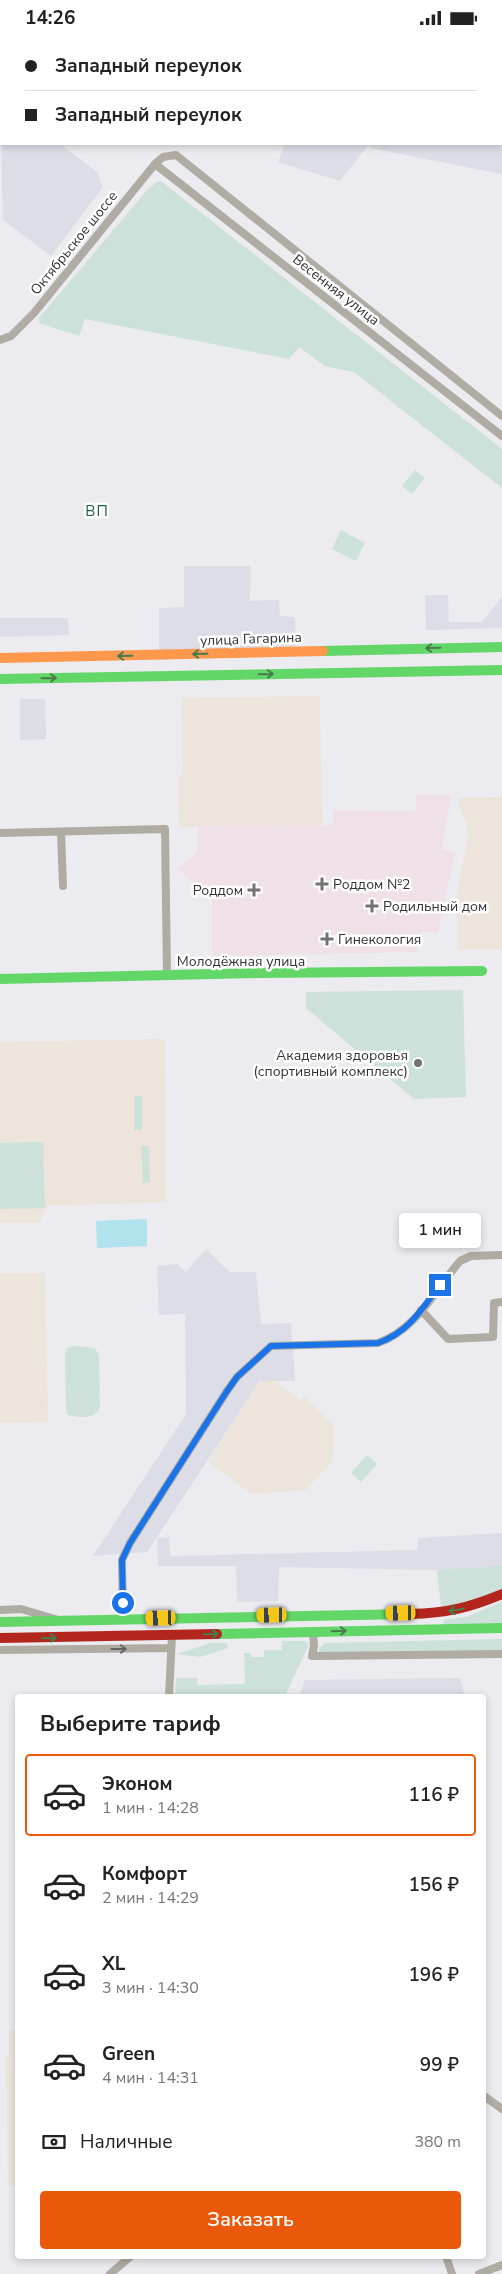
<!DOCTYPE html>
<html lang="ru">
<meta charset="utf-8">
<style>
body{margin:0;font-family:"Nunito Sans",sans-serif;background:#f2f2f2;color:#222;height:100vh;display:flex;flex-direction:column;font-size:19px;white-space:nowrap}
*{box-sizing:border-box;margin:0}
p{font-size:16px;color:#767676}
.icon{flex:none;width:28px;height:28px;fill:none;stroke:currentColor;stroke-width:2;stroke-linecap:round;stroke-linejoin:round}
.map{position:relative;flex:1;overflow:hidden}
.side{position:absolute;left:15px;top:1659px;width:471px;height:565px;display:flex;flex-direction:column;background:#fff;border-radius:5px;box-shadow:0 2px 8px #0003}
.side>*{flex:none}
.banner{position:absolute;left:0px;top:0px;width:502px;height:110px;box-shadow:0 2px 8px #0003;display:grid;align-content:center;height:110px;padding:0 25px;background:#fff}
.end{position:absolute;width:22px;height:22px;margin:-11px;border:6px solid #1a73e8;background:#fff;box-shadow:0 0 0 2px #fff}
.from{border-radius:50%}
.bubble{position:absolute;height:35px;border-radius:5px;background:#fff;box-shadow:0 2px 8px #0003;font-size:16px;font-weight:600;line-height:35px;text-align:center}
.car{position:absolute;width:15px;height:30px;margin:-15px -8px;border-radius:6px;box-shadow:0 0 4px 1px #0007;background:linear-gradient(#f5c518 24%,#345 0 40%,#f5c518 0 76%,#345 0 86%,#f5c518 0)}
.banner b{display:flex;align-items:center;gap:18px;height:48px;font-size:19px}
.banner b+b{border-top:1px solid #e0e0e0}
.banner i{width:12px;height:12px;background:#222}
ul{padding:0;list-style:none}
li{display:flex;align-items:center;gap:15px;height:82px;margin:0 10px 8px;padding:0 15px;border:2px solid transparent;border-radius:5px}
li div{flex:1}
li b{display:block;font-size:19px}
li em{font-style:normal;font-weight:600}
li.active{border-color:#ea580c}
li>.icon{width:45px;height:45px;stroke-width:1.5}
h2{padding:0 25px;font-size:22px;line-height:60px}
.pay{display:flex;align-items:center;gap:12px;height:55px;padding:0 25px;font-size:19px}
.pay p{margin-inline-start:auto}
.button{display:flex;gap:10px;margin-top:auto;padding:10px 25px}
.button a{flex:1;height:58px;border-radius:5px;background:#ea580c;color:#fff;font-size:20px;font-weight:600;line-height:58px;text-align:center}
.status{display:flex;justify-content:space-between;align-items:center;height:35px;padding:0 25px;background:#fff;direction:ltr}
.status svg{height:14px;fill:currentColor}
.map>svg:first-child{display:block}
.built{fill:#dddde7}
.education{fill:#ede4dc}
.medical{fill:#efe1e7}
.green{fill:#cbe1d9}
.water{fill:#b1e3ef}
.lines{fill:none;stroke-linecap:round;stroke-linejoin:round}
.street{stroke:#b0aca3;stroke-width:8}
.fast{stroke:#63d668;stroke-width:10}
.slow{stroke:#ff974d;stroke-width:10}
.jam{stroke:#b3261e;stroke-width:10}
.oneway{stroke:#497c4c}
.oneway2{stroke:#656362}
.route{stroke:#1a73e8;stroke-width:6}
.poi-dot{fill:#737377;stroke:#fff;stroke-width:2}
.labels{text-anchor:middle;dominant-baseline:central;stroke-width:5;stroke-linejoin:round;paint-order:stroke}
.street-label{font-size:14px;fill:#333336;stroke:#fff}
.poi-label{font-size:14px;fill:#333336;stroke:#fff;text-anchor:start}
.neighbourhood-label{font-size:15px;letter-spacing:1px;fill:#1b5d42;stroke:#fff}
</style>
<div class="status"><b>14:26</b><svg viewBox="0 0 49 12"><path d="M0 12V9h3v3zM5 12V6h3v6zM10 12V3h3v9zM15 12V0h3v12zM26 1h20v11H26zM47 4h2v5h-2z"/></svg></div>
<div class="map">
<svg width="502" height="2239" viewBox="0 0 502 2239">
<rect width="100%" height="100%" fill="#ebebf0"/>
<!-- built -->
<path class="built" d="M502 78V139L370 113 371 109H501Z
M1 105V109H60L97 137 103 152 51 221 3 185Z
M285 109H369L340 146 278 127Z
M184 531H251L250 566 279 565 280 581 295 582 296 614 159 615V573L184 572Z
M425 560H448L449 587H482L502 562V593L426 595Z
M0 583H68L69 600 0 602Z
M20 664H45L46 704 20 705Z
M206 1214 230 1237H256L261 1289 291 1288 295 1346H260L147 1517 93 1521 186 1379 185 1279 159 1280 157 1231 177 1229 186 1237Z
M502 1498V1531L498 1533 437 1535 279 1532 278 1566 237 1567 236 1531H158L157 1503 169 1502 170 1521 417 1515 418 1503Z
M460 1643 465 1661H299L305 1645Z"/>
<!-- education -->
<path class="education" d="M320 661 322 790 179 792 178 740H183L182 663Z
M502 762V914L458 915 456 863 468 801 467 788 458 769 459 763Z
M165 1004 166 1167 48 1171 39 1188H0V1007Z
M0 1238H45L48 1387 0 1388Z
M259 1346H276L299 1365 304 1361 334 1391 333 1426 306 1455 252 1459 208 1427Z
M9 1995H17V2150H8L6 2020 9 2019Z"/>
<!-- medical -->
<path class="medical" d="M417 759 451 760 442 815 455 817 438 898 421 896 417 917 212 921V863L177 834 198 816V791L333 790V775L416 776Z"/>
<!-- green -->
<path class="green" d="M157 147H162L502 414V453L354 337 325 331 299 312 289 324 85 284 79 301 39 288V283L149 153Z
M415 435 425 443 412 459 402 451Z
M341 495 365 508 356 526 332 514Z
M463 955 466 1062 414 1064 306 973V957Z
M134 1061H142V1095H134Z
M43 1107 45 1173 0 1174V1108Z
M141 1111H149L150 1147 143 1148Z
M75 1311 95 1313 99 1320 100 1373C95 1384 80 1383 68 1380L66 1374 65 1321 67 1313Z
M367 1420 377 1429 361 1447 351 1438Z
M502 1531V1553L468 1568 441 1572 437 1535Z
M502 1567V1589L444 1590 443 1585 466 1582Z
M502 1604V1616L319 1617V1613L325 1608Z
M282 1606H305L309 1609 285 1661H175L176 1643H197V1650L245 1649 244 1618H250L251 1622H264V1615H282Z
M210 1608H227L228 1613 200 1622 178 1619Z"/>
<!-- water -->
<path class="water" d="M147 1184V1211L97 1213 96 1186Z"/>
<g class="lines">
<!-- street -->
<path class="street" d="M155 129 502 401
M0 305 11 301 34 278 155 129 163 122 176 120 502 381
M61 797 63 851
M0 798 165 794 167 940
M421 1275 448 1304 493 1302 494 1268 502 1267
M0 1575 21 1574 55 1584
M123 1584 122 1525 130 1508 227 1356 237 1342 271 1311 378 1308C416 1295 435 1255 460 1226L471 1221 502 1220
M313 1597 314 1611 312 1621 502 1619
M0 1615 171 1613
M169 1661 172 1600
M484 2061 502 2074
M446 2221 452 2239
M110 2239 131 2221
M479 2239 502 2230"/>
<!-- fast -->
<path class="fast" d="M323 616 502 612
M0 644 502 635
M0 944 258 938 482 936
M0 1587 410 1579
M217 1599 502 1593"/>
<!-- slow -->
<path class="slow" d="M0 623 323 616"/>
<!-- jam -->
<path class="jam" d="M410 1579C447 1578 468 1573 502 1559
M0 1603 217 1599"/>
</g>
<!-- one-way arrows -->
<defs><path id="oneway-shaft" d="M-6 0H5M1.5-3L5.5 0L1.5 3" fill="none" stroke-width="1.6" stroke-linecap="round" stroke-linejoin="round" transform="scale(1.25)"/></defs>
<g class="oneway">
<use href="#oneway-shaft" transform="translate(433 613) rotate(179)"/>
<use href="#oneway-shaft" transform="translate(200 619) rotate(179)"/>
<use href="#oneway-shaft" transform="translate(125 621) rotate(179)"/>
<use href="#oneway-shaft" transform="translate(266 639) rotate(-1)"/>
<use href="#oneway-shaft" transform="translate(49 643) rotate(-1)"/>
<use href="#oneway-shaft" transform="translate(456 1575) rotate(170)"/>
<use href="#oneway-shaft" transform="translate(339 1596) rotate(-2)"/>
<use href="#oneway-shaft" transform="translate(211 1599) rotate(-2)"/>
<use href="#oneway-shaft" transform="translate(49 1603) rotate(-1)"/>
</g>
<use class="oneway2" href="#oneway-shaft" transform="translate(119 1614)"/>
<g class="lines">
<!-- route -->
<path class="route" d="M123 1568 122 1525 130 1508 227 1356 237 1342 271 1311 378 1308C409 1297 421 1275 440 1250"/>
</g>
<!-- markers -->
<g class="poi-dot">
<path d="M319.5 841.5h5v5h5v5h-5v5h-5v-5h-5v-5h5z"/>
<path d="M251.5 847.5h5v5h5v5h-5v5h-5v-5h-5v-5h5z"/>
<path d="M369.5 863.5h5v5h5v5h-5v5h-5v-5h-5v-5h5z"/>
<path d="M324.5 896.5h5v5h5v5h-5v5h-5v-5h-5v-5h5z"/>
<circle cx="418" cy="1028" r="5"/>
</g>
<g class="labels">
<!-- street labels -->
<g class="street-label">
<text transform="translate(74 208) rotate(-51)">Октябрьское шоссе</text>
<text transform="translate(336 255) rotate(38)">Весенняя улица</text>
<text transform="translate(251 604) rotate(-2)">улица Гагарина</text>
<text x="241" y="926">Молодёжная улица</text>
</g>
<!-- poi labels -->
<g class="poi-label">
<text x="333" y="849">Роддом №2</text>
<text x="243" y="855" text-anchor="end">Роддом</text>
<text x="383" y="871">Родильный дом</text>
<text x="338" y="904">Гинекология</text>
<text x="408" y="1020" text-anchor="end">Академия здоровья<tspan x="408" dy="16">(спортивный комплекс)</tspan></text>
</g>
<!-- neighbourhood labels -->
<g class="neighbourhood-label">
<text x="97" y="476">ВП</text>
</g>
</g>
</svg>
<i class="end from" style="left:123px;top:1568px"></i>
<i class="end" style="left:440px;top:1250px"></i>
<div class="bubble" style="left:399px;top:1178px;width:82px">1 мин</div>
<i class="car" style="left:401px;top:1578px;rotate:269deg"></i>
<i class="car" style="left:272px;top:1580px;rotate:269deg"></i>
<i class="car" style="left:161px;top:1583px;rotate:268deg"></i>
<div class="banner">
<b><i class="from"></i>Западный переулок</b>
<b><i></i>Западный переулок</b>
</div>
<section class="side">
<h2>Выберите тариф</h2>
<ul>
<li class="active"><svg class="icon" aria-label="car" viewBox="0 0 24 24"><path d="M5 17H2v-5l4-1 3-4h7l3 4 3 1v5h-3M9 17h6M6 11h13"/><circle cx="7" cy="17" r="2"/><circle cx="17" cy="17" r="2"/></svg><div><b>Эконом</b><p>1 мин · 14:28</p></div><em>116 ₽</em></li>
<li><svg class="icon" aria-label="car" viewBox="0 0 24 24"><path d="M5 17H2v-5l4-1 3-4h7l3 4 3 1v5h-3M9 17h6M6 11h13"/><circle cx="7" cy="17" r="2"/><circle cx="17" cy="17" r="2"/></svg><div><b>Комфорт</b><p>2 мин · 14:29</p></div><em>156 ₽</em></li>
<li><svg class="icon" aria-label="car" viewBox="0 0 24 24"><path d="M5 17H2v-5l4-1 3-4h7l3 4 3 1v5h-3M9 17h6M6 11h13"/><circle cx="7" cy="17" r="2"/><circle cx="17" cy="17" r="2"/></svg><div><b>XL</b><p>3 мин · 14:30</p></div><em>196 ₽</em></li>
<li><svg class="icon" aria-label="car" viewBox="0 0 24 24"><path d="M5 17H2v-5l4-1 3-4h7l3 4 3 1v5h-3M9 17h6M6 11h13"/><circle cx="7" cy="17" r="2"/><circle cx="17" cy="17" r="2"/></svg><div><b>Green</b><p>4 мин · 14:31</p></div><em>99 ₽</em></li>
</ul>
<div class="pay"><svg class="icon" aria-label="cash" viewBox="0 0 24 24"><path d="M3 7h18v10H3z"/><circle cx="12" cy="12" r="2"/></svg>Наличные<p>380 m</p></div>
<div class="button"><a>Заказать</a></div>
</section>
</div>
